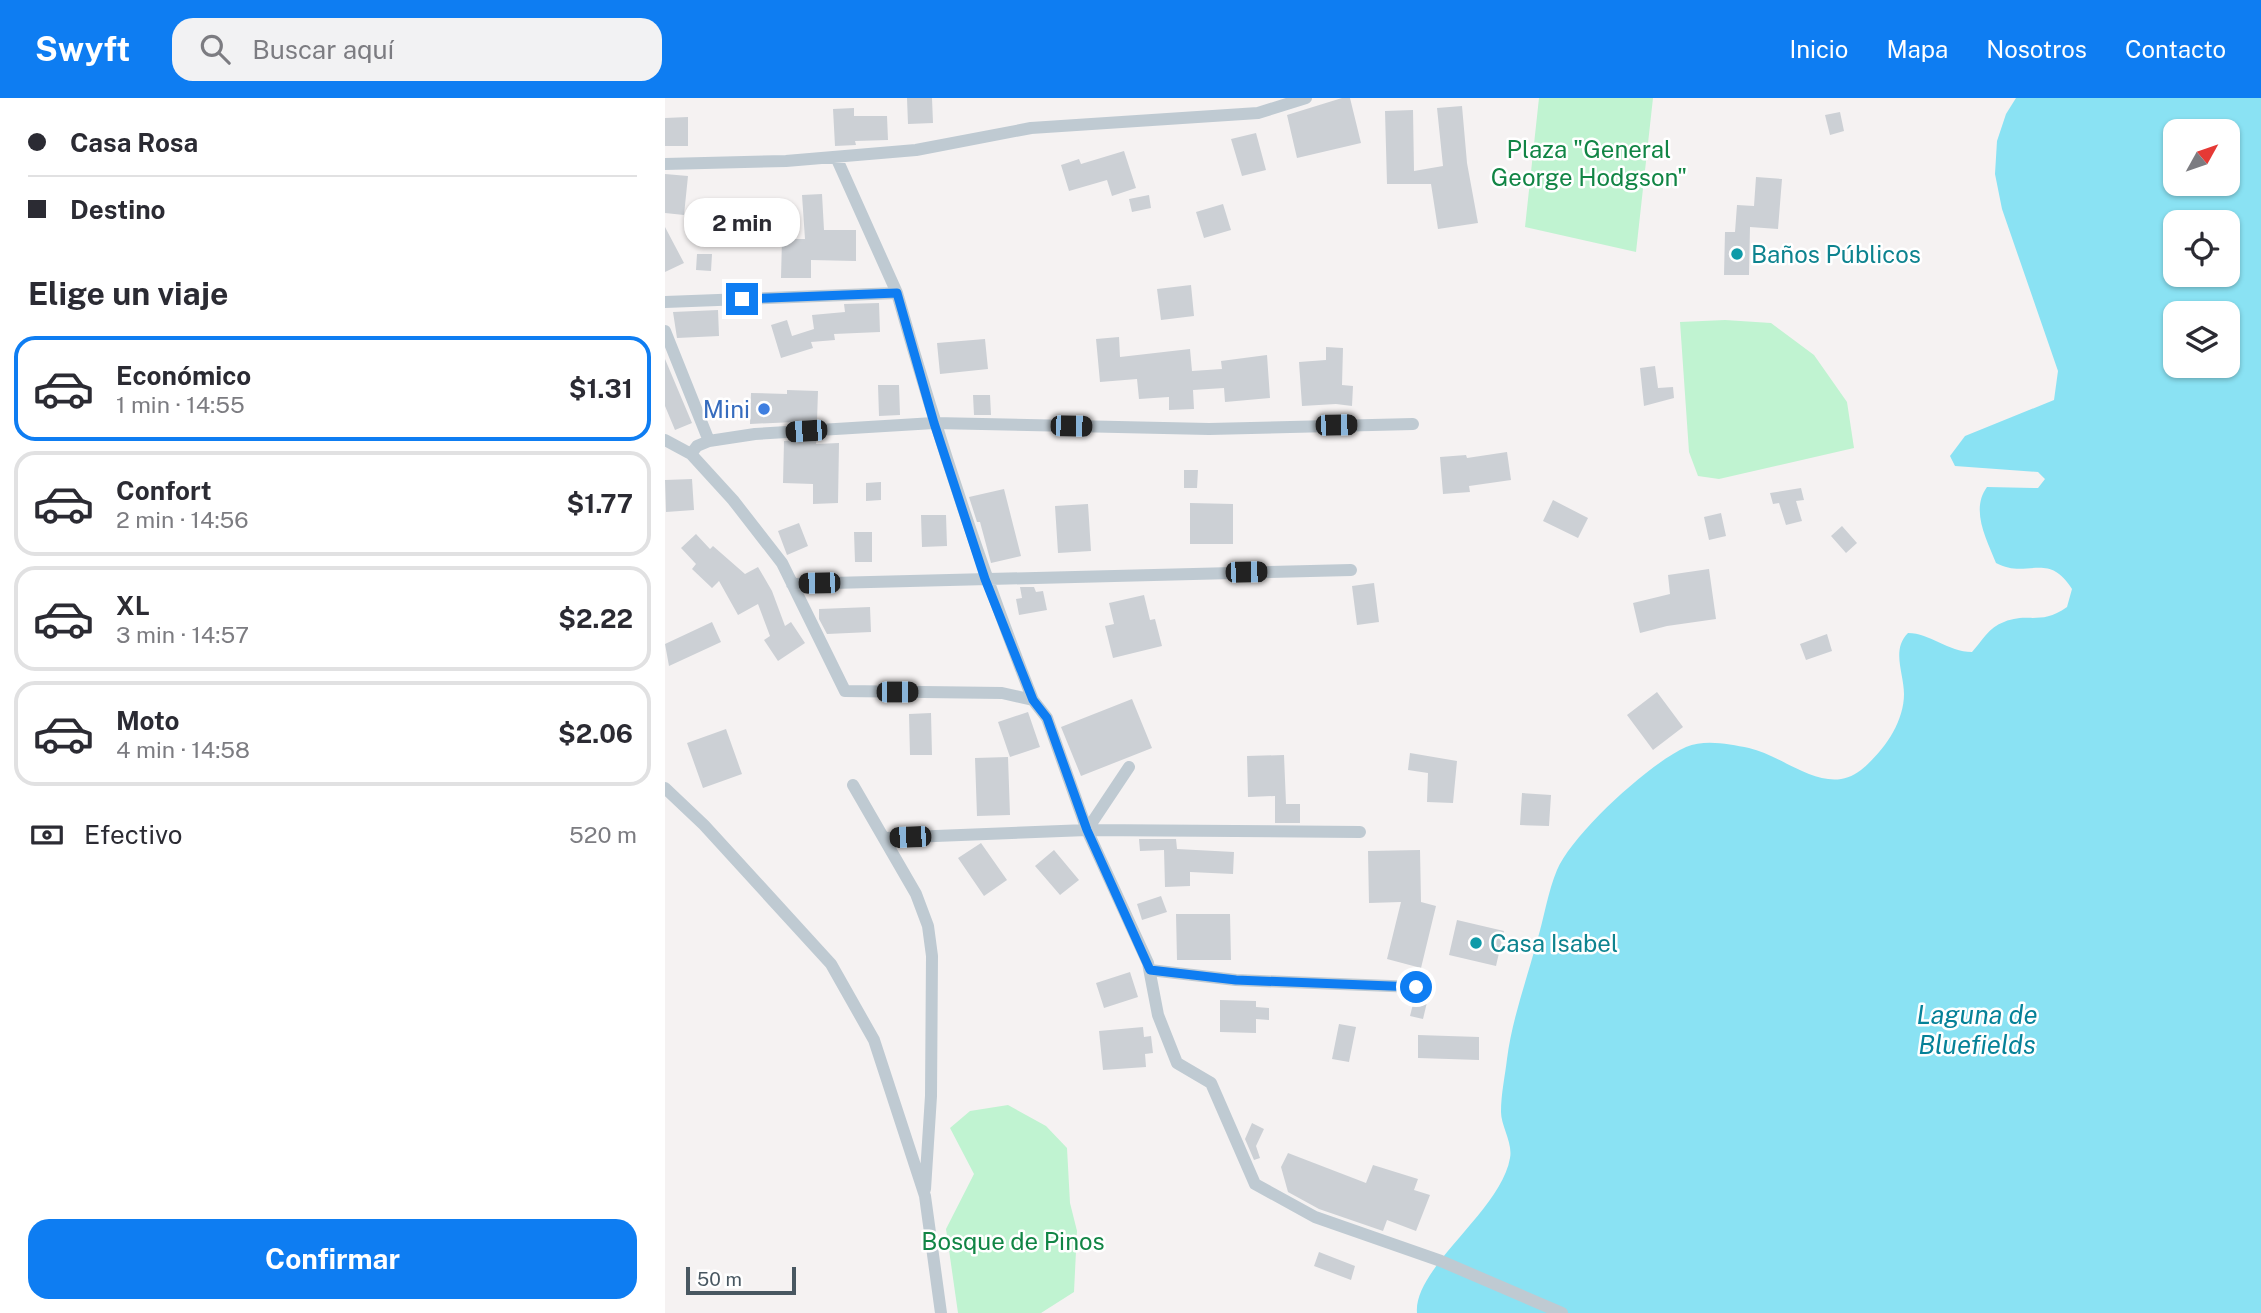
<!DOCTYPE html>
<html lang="es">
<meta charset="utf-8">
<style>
body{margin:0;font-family:"Public Sans",sans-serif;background:#f2f2f3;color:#2b2b33;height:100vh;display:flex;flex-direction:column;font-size:26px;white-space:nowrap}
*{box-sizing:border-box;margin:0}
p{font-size:23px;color:#7c7c81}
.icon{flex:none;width:38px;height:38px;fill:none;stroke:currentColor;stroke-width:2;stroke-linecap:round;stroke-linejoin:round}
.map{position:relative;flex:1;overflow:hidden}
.side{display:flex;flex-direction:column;background:#fff;width:665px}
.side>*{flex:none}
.banner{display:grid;align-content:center;height:154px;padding:0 28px;background:#fff}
.needle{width:46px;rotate:50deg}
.tools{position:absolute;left:1498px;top:21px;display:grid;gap:14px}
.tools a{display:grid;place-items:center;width:77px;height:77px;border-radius:14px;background:#fff;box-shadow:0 2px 5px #0004;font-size:35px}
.scale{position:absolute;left:21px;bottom:18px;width:110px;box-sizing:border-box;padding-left:7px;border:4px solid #485761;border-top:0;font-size:19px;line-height:24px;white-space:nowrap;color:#485761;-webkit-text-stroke:5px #fff;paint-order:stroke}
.end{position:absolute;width:32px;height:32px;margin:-16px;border:9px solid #0e7df2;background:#fff;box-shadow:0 0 0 4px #fff}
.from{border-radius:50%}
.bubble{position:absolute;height:49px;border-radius:21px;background:#fff;box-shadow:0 2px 5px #0004;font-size:23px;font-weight:700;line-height:49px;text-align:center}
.car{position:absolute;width:21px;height:42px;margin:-21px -10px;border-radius:9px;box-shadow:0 0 5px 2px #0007;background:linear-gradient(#222 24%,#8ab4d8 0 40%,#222 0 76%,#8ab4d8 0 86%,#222 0)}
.banner b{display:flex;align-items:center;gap:24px;height:66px;font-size:26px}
.banner b+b{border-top:2px solid #e1e1e2}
.banner i{width:18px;height:18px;background:#2b2b33}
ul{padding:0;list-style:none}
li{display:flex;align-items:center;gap:21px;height:105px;margin:0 14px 10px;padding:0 14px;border:4px solid #e1e1e2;border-radius:21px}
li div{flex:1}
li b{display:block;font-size:26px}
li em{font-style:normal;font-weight:700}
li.current{border-color:#0e7df2}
li>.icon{width:63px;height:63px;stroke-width:1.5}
h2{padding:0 28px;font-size:32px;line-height:84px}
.pay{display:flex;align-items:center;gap:18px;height:77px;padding:0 28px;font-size:26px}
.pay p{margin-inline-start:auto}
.action{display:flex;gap:14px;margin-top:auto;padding:14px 28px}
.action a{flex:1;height:80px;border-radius:21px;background:#0e7df2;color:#fff;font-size:28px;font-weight:700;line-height:80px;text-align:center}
header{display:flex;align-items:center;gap:42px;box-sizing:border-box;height:98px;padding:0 35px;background:#0e7df2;color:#fff}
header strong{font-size:33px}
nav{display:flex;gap:38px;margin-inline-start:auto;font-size:24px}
.search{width:490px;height:63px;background:#f2f2f3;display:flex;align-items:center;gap:18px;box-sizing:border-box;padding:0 24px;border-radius:21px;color:#7c7c81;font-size:26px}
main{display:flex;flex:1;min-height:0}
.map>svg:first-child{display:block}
.green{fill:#c0f3d1}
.water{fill:#8ae2f3;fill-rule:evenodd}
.building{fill:#ccd0d5}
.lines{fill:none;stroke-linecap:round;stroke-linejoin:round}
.minor{stroke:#bfcad2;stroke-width:12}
.route{stroke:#0e7df2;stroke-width:9}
.culture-dot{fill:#0f9aa8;stroke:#fff;stroke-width:2.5}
.shop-dot{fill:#3f7fe0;stroke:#fff;stroke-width:2.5}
.labels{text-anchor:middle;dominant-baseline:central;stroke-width:5;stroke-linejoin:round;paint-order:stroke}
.park-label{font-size:24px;fill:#118545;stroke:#fff}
.culture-label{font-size:24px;fill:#0d838f;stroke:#fff;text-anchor:start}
.shop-label{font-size:24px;fill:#366cbe;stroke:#fff;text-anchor:end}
.water-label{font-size:26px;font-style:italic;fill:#058198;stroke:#fff}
</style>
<header>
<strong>Swyft</strong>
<div class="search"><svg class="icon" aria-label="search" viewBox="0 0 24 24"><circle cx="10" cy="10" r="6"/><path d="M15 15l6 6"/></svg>Buscar aquí</div>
<nav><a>Inicio</a><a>Mapa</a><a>Nosotros</a><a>Contacto</a></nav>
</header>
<main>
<section class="side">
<div class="banner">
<b><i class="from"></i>Casa Rosa</b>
<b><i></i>Destino</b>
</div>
<h2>Elige un viaje</h2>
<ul>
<li class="current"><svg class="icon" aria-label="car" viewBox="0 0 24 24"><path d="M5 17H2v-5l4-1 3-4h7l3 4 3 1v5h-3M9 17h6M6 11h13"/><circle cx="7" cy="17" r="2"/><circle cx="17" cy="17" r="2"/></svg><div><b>Económico</b><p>1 min · 14:55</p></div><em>$1.31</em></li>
<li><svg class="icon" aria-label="car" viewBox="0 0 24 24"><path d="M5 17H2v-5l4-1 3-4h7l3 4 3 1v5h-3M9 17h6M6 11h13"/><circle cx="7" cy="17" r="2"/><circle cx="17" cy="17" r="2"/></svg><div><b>Confort</b><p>2 min · 14:56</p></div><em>$1.77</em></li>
<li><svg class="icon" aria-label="car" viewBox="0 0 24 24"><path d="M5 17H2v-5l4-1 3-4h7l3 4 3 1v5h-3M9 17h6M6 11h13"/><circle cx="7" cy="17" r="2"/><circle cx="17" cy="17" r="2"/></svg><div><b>XL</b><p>3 min · 14:57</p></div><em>$2.22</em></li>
<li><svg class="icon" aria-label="car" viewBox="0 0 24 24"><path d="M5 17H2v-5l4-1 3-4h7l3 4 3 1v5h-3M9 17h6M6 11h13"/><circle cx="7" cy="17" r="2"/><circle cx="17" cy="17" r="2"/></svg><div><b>Moto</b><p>4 min · 14:58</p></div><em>$2.06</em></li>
</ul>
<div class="pay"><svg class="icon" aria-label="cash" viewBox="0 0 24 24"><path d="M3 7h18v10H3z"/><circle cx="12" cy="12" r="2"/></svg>Efectivo<p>520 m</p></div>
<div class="action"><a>Confirmar</a></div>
</section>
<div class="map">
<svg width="1596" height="1215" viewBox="0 0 1596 1215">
<rect width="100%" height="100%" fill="#f5f2f2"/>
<!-- green -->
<path class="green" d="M874 0H988L971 154 860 129Z
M1060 222 1106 225 1149 257 1182 304 1189 350 1054 381 1033 378 1024 354 1015 224Z
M343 1007 381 1028 402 1050 405 1105 412 1133 409 1194 376 1215H293L281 1131 309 1076 285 1030 305 1013Z"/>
<!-- water -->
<path class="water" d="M1351 0H1596V1215H752C748 1170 836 1113 845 1060 848 1045 836 1028 836 1014 836 996 840 978 842 961 847 921 862 881 872 843 879 820 883 793 892 772 908 735 985 665 1021 649 1040 641 1064 646 1084 650 1120 658 1161 700 1196 672 1218 654 1239 625 1239 596 1239 575 1226 552 1243 535 1265 535 1283 554 1307 554 1317 543 1324 529 1339 524 1364 514 1375 528 1402 509L1407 491C1383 452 1362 482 1331 465 1322 442 1305 412 1322 389L1373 390 1380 381 1373 374 1290 368 1285 358 1300 338 1389 302 1393 273 1337 111 1330 76 1332 43 1341 16ZM1510 33H1563V86H1510ZM1510 124H1563V177H1510ZM1510 215H1563V268H1510Z"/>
<!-- building -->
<path class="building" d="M242 0H267L268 25 243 26Z
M677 0H685L696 45 632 60 622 17Z
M797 8 802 65 813 125 773 131 766 86H722L720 13 748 12 749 73 778 68 772 10Z
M189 10V18H222L223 42 190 43 191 47 170 48 168 11Z
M1175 14 1179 33 1165 37 1160 17Z
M23 19V48H0V20Z
M591 35 601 72 577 78 566 41Z
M459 53 471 90 447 98 442 82 404 93 396 67 414 61 416 66Z
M0 76 23 78 19 117 0 115Z
M1091 79 1117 81 1113 131 1085 129 1084 177H1059L1060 134H1070L1072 107 1089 108Z
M157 96 159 132H191V163L146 162V180H116L117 141H140L137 97Z
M484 97 486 110 467 114 464 101Z
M558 106 566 132 539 140 531 114Z
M0 129 19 165 0 174Z
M32 156H47L46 173 31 172Z
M526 187 529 218 496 222 492 191Z
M214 205 215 234 169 236 170 242 146 244 148 250 116 260 106 227 122 222 127 238 149 231 147 217 180 214 179 206Z
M53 212 54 238 12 240 8 214Z
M454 239 455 259 525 251 527 273 557 271 556 263 602 257 605 300 560 304 559 290 528 292 529 311 504 312V299L474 301 472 281 435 284 431 241Z
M320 241 323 271 275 276 272 245Z
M661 249 678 250 677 287 688 288 687 308 671 306 637 308 634 264 661 262Z
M0 261 27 325 10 332 0 308Z
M990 268 993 290 1008 289 1009 300 979 308 975 270Z
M213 287H234L235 317 214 318Z
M122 292 153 293 152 323 85 326 86 295 122 296Z
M308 297H325L326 317H309Z
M152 341 151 346 174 345 173 405 148 406V386L118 385 119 343Z
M842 354 846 382 804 388 805 394 778 396 775 359 801 357 802 360Z
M519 372H533L532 390H519Z
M27 381 29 412 1 414 0 382Z
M216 384V402L201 403V385Z
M1136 390 1139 402 1131 403 1137 423 1121 427 1114 405 1108 406 1105 395Z
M339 391 356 458 326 465 315 424H312L304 399Z
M888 402 923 420 913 440 878 423Z
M525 405 568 406V446H525Z
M423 406 426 453 393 455 390 408Z
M1056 415 1061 438 1044 442 1039 419Z
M256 417H281L282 448 257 449Z
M134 425 143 448 122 457 113 433Z
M1177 428 1192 445 1181 455 1166 438Z
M189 434H207V464H190Z
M31 436 45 451 48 448 80 476 93 469 107 493 120 528 126 524 140 545 113 563 99 542 105 538 93 506 73 517 54 483 47 490 27 471 31 466 16 450Z
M1044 471 1051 521 1002 528 975 535 968 505 1005 496 1003 477Z
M709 485 714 524 692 527 687 488Z
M355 489H369L371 494 378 493 382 512 354 517 351 501 357 500Z
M479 497 485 522 490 521 497 548 448 560 440 528 449 526 444 505Z
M205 509 206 534 162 536 154 521V511Z
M47 524 56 544 4 568 0 546Z
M1162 536 1167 553 1141 562 1135 546Z
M992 594 1018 629 988 652 962 617Z
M467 601 487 650 416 678 396 629Z
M363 614 375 649 345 659 333 624Z
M266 615 267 657H245L244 616Z
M61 631 77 676 38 690 22 645Z
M745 655 792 663 788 705 762 704 763 675 743 672Z
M619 657 621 706H635V725H610V698L583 699 582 658Z
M343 659 345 717 312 718 310 660Z
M857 695 886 697 884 728 855 727Z
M474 741H511L512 751 569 754 568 776 525 774V788L500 789 499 752 475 753Z
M316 745 342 782 319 798 293 760Z
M389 752 414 782 395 797 370 768Z
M755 752 756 804 771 808 756 870 722 861 736 804 704 805 703 753Z
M496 798 502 814 477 822 472 806Z
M511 816H565L566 862H512Z
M792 822 839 833 831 868 784 857Z
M465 874 473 899 439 910 431 885Z
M758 895 764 896 758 921 745 918 750 898Z
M555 902 591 903V909L604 910V922L591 921V935L555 934Z
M674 926 691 929 684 964 667 961Z
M478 929 479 939 486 938 488 955 480 956 481 969 438 972 434 933Z
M753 937 814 939V962L753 960Z
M587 1025 599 1031 591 1048 595 1060 589 1062 580 1041Z
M623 1055 701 1085 708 1067 753 1081 749 1092 765 1097 751 1133 722 1122 718 1133 654 1111 623 1094 616 1069Z
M654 1154 690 1168 686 1182 649 1168Z"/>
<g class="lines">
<!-- minor -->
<path class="minor" d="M171 59 232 195
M0 66 121 63 251 52 366 30 593 15 641 0
M0 204 232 195C271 333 315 468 368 602
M0 233 44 343
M0 342 26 356 32 348 44 343 90 336 269 325 544 331 748 326
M26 356 68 402 117 465 180 593 337 595 368 602 382 620 422 732 483 865 493 917 512 965 546 985 590 1086 650 1119 776 1163 897 1215
M127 486 686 472
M188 687 251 796 263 828 267 858 266 998 260 1091
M0 690 39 727 166 866 209 942 260 1098 276 1215
M422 732 464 669
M220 740 422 732 695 734
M485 872 571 882 751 889"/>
</g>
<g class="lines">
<!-- route -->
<path class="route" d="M77 201 232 195 269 325 320 481 368 602 382 620 422 732 485 872 571 882 751 889"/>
</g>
<!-- markers -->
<g class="culture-dot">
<circle cx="1072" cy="156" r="7"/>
<circle cx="811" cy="845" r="7"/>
</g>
<circle class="shop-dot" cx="99" cy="311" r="7"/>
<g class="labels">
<!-- park labels -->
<g class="park-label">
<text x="924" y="51">Plaza "General<tspan x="924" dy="28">George Hodgson"</tspan></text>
<text x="348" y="1143">Bosque de Pinos</text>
</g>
<!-- culture labels -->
<g class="culture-label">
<text x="1086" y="156">Baños Públicos</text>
<text x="825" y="845">Casa Isabel</text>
</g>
<!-- shop labels -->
<g class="shop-label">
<text x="85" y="311">Mini</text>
</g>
<!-- water labels -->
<g class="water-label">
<text x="1312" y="916">Laguna de<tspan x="1312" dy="30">Bluefields</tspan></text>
</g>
</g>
</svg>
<div class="tools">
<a><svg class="needle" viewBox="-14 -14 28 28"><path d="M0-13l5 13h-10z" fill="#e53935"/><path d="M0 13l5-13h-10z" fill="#7c7c81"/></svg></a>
<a><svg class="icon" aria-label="locate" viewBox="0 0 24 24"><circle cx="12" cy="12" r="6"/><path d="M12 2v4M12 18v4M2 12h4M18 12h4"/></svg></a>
<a><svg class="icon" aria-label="layers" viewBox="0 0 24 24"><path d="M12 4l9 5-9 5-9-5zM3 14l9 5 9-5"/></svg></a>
</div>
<div class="scale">50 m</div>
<i class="end from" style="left:751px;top:889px"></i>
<i class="end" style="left:77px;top:201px"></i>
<div class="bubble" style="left:19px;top:100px;width:116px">2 min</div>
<i class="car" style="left:671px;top:327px;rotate:89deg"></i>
<i class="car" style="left:406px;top:328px;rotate:91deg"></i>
<i class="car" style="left:141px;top:333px;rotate:266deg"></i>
<i class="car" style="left:581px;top:474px;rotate:89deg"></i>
<i class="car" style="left:154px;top:485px;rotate:269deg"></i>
<i class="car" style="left:232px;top:594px;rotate:90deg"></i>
<i class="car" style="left:245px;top:739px;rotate:268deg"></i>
</div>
</main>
